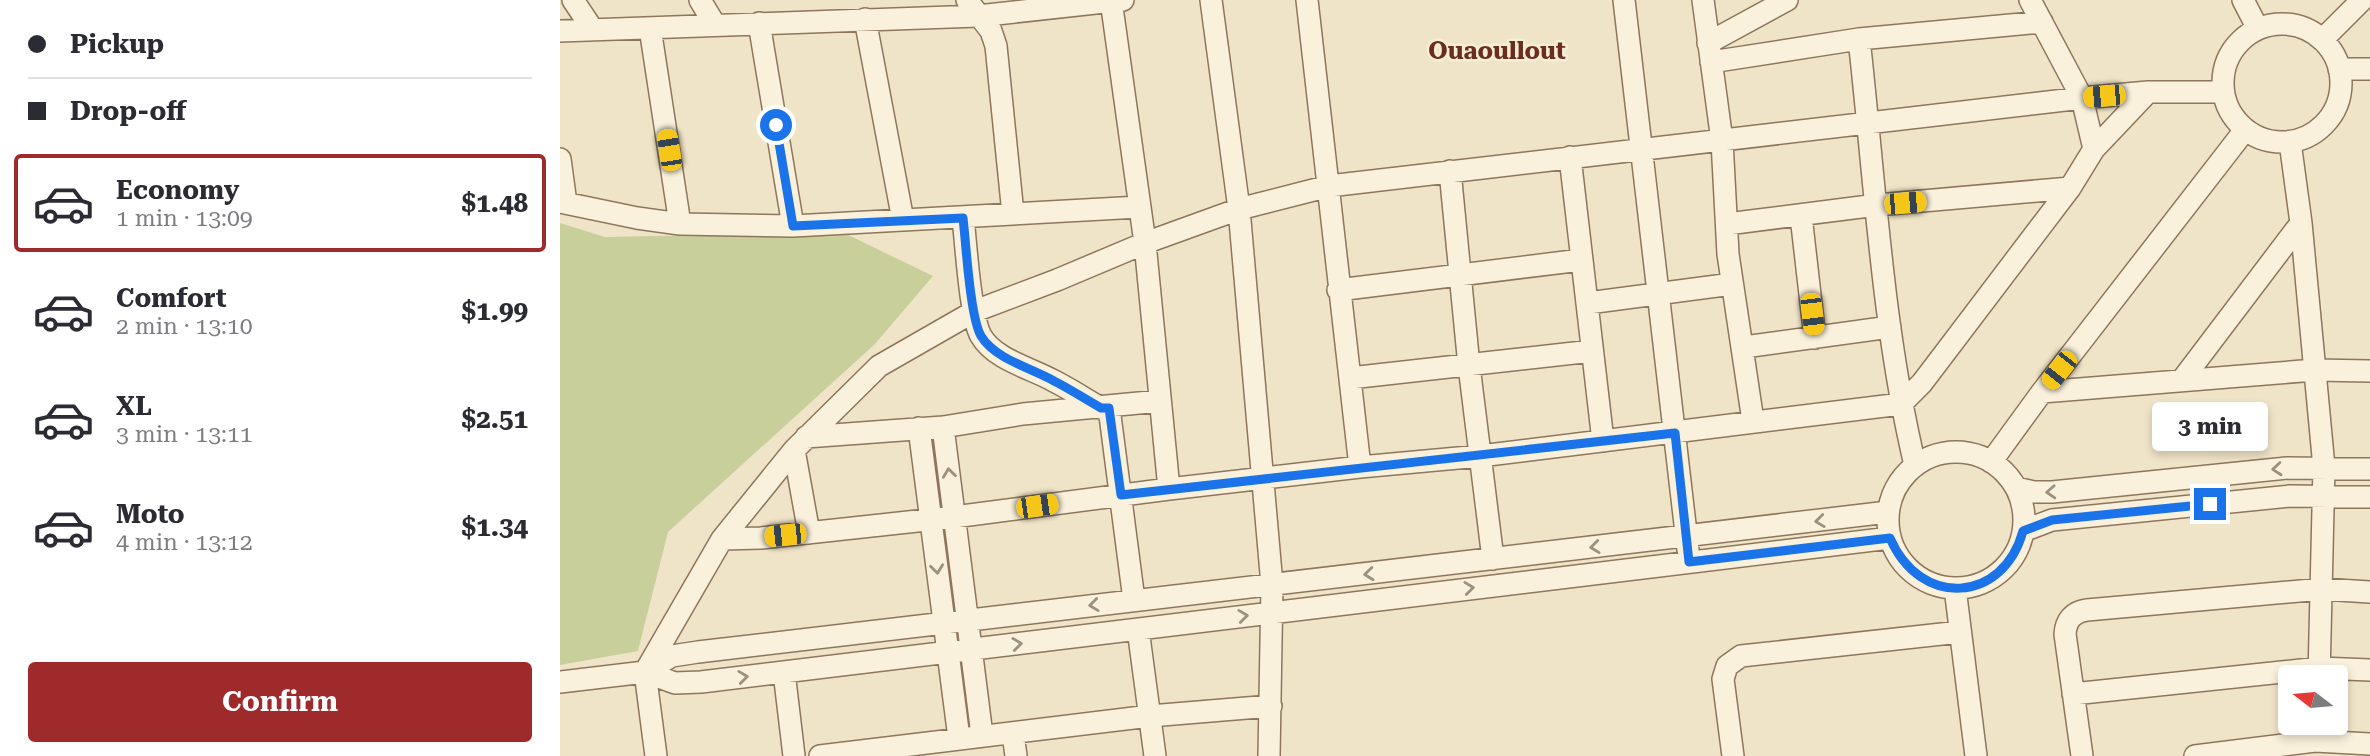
<!DOCTYPE html>
<meta charset="utf-8">
<style>
body{margin:0;font-family:"Roboto Serif",serif;background:#f2f2f3;color:#2b2b33;height:100vh;display:flex;flex-direction:column;font-size:26px;white-space:nowrap}
*{box-sizing:border-box;margin:0}
p{font-size:23px;color:#7c7c81}
.icon{flex:none;width:38px;height:38px;fill:none;stroke:currentColor;stroke-width:2;stroke-linecap:round;stroke-linejoin:round}
.map{position:relative;flex:1;overflow:hidden}
.details{display:flex;flex-direction:column;background:#fff;width:560px}
.details>*{flex:none}
.guide{display:grid;align-content:center;height:154px;padding:0 28px;background:#fff}
.needle{width:46px;rotate:286deg}
.fabs{position:absolute;left:1718px;top:665px;display:grid;gap:14px}
.fabs a{display:grid;place-items:center;width:70px;height:70px;border-radius:7px;background:#fff;box-shadow:0 4px 10px #0003;font-size:35px}
.end{position:absolute;width:32px;height:32px;margin:-16px;border:9px solid #1a73e8;background:#fff;box-shadow:0 0 0 4px #fff}
.from{border-radius:50%}
.bubble{position:absolute;height:49px;border-radius:7px;background:#fff;box-shadow:0 4px 10px #0003;font-size:23px;font-weight:700;line-height:49px;text-align:center}
.car{position:absolute;width:21px;height:42px;margin:-21px -10px;border-radius:9px;box-shadow:0 0 5px 2px #0007;background:linear-gradient(#f5c518 24%,#345 0 40%,#f5c518 0 76%,#345 0 86%,#f5c518 0)}
.guide b{display:flex;align-items:center;gap:24px;height:66px;font-size:26px}
.guide b+b{border-top:2px solid #e1e1e2}
.guide i{width:18px;height:18px;background:#2b2b33}
ul{padding:0;list-style:none}
li{display:flex;align-items:center;gap:21px;height:98px;margin:0 14px 10px;padding:0 14px;border:4px solid transparent;border-radius:7px}
li div{flex:1}
li b{display:block;font-size:26px}
li em{font-style:normal;font-weight:700}
li.active{border-color:#9e2a2b}
li>.icon{width:63px;height:63px;stroke-width:1.5}
.primary-button{display:flex;gap:14px;margin-top:auto;padding:14px 28px}
.primary-button a{flex:1;height:80px;border-radius:7px;background:#9e2a2b;color:#fff;font-size:28px;font-weight:700;line-height:80px;text-align:center}
main{display:flex;flex:1;min-height:0}
.map>svg:first-child{display:block}
.green{fill:#c9cf9b}
.lines{fill:none;stroke-linecap:round;stroke-linejoin:round}
.minor-casing{stroke:#8d765c;stroke-width:24}
.minor{stroke:#faf1dc;stroke-width:21}
.oneway{stroke:#9c907e}
.route{stroke:#1a73e8;stroke-width:9}
.labels{text-anchor:middle;dominant-baseline:central;stroke-width:5;stroke-linejoin:round;paint-order:stroke}
.quarter-label{font-size:24px;font-weight:bold;fill:#6b2e1e;stroke:#f7eed8}
</style>
<main>
<section class="details">
<div class="guide">
<b><i class="from"></i>Pickup</b>
<b><i></i>Drop-off</b>
</div>
<ul>
<li class="active"><svg class="icon" aria-label="car" viewBox="0 0 24 24"><path d="M5 17H2v-5l4-1 3-4h7l3 4 3 1v5h-3M9 17h6M6 11h13"/><circle cx="7" cy="17" r="2"/><circle cx="17" cy="17" r="2"/></svg><div><b>Economy</b><p>1 min · 13:09</p></div><em>$1.48</em></li>
<li><svg class="icon" aria-label="car" viewBox="0 0 24 24"><path d="M5 17H2v-5l4-1 3-4h7l3 4 3 1v5h-3M9 17h6M6 11h13"/><circle cx="7" cy="17" r="2"/><circle cx="17" cy="17" r="2"/></svg><div><b>Comfort</b><p>2 min · 13:10</p></div><em>$1.99</em></li>
<li><svg class="icon" aria-label="car" viewBox="0 0 24 24"><path d="M5 17H2v-5l4-1 3-4h7l3 4 3 1v5h-3M9 17h6M6 11h13"/><circle cx="7" cy="17" r="2"/><circle cx="17" cy="17" r="2"/></svg><div><b>XL</b><p>3 min · 13:11</p></div><em>$2.51</em></li>
<li><svg class="icon" aria-label="car" viewBox="0 0 24 24"><path d="M5 17H2v-5l4-1 3-4h7l3 4 3 1v5h-3M9 17h6M6 11h13"/><circle cx="7" cy="17" r="2"/><circle cx="17" cy="17" r="2"/></svg><div><b>Moto</b><p>4 min · 13:12</p></div><em>$1.34</em></li>
</ul>
<div class="primary-button"><a>Confirm</a></div>
</section>
<div class="map">
<svg width="1810" height="756" viewBox="0 0 1810 756">
<rect width="100%" height="100%" fill="#f0e4c8"/>
<!-- green -->
<path class="green" d="M0 223 45 237 282 232 373 276 315 344 108 532 78 651 0 665Z"/>
<g class="lines">
<!-- minor casing -->
<g class="minor-casing">
<path id="minor" d="M13 0 33 30
M140 0 155 25
M407 0 431 31 436 46 453 214
M551 0 585 243 609 489
M651 0 679 209 712 585 709 756
M747 0 800 467
M1064 0 1128 550
M1143 0 1162 141 1168 254 1193 421
M1470 0 1522 98 1534 149
M1683 0 1698 29
M305 19 343 220
M199 23 233 226
M1663 83a59 59 0 1 1 118 0a59 59 0 1 1-118 0Z
M90 28 120 224
M0 31 418 16 563 0
M1299 39C1315 181 1322 326 1355 465
M1762 40 1802 0
M1148 43 1227 0
M1151 62 1299 39 1482 22
M1779 69H1810
M1730 142 1741 223 1764 467 1759 677
M1010 157 1043 441
M0 159 6 203
M890 171 909 366 933 559
M0 202 77 218 120 224 233 226 579 207
M1241 216 1255 338
M403 218C406 243 410 317 421 336 435 360 471 368 494 381 510 389 525 399 541 408
M1167 224 1317 205 1510 188
M778 290 1021 260
M1028 303 1172 284
M1184 347 1330 327
M790 378 1032 351
M1622 380 1741 223
M1482 392 1755 370 1810 371
M549 408 574 600
M383 427 422 735
M359 428 399 738
M246 437 383 427 463 414 600 401
M234 450 249 533
M1328 520a68 68 0 1 1 136 0a68 68 0 1 1-136 0Z
M1431 462 1482 392 1685 130
M1456 488 1474 492H1492L1727 468 1810 469
M1463 531 1492 520 1730 496 1810 497
M162 539 201 538 394 517 609 489 800 467 920 456 1341 404 1362 383 1510 188 1534 149 1588 92
M1395 588 1416 756
M578 629 595 756
M85 672 115 683 141 682 1330 538
M224 672 234 756
M0 682 85 672 112 656 138 652 1328 512
M1513 694 1760 668 1810 670
M453 734 456 756
M96 756 85 672 162 539 234 450 319 366 415 311 497 280 585 243 679 209 769 186 1522 98 1588 92H1663
M260 756 590 716 711 706
M1173 756 1163 679 1167 666 1181 656 1400 632
M1522 756 1505 634C1506 620 1513 612 1527 610L1762 589 1810 592
M1635 756 1755 741 1810 744"/>
</g>
<!-- minor -->
<use href="#minor" class="minor"/>
</g>
<!-- one-way arrows -->
<defs><path id="oneway-chevron" d="M-2-3.5L2.5 0L-2 3.5" fill="none" stroke-width="1.6" stroke-linecap="round" stroke-linejoin="round" transform="scale(1.75)"/></defs>
<g class="oneway">
<use href="#oneway-chevron" transform="translate(1717 469) rotate(175)"/>
<use href="#oneway-chevron" transform="translate(389 473) rotate(-97)"/>
<use href="#oneway-chevron" transform="translate(1491 492) rotate(177)"/>
<use href="#oneway-chevron" transform="translate(1260 521) rotate(173)"/>
<use href="#oneway-chevron" transform="translate(1035 547) rotate(173)"/>
<use href="#oneway-chevron" transform="translate(377 569) rotate(83)"/>
<use href="#oneway-chevron" transform="translate(809 574) rotate(174)"/>
<use href="#oneway-chevron" transform="translate(909 588) rotate(-7)"/>
<use href="#oneway-chevron" transform="translate(534 605) rotate(173)"/>
<use href="#oneway-chevron" transform="translate(683 616) rotate(-7)"/>
<use href="#oneway-chevron" transform="translate(457 644) rotate(-7)"/>
<use href="#oneway-chevron" transform="translate(183 677) rotate(-7)"/>
</g>
<g class="lines">
<!-- route -->
<path class="route" d="M216 125 233 226 403 218C406 243 410 317 421 336 435 359 471 368 494 381 510 389 525 399 541 408H549L561 495 1115 433 1129 562 1330 538C1360 608 1443 604 1463 531L1492 520 1650 504"/>
</g>
<g class="labels">
<!-- quarter labels -->
<g class="quarter-label">
<text x="937" y="51">Ouaoullout</text>
</g>
</g>
</svg>
<div class="fabs">
<a><svg class="needle" viewBox="-14 -14 28 28"><path d="M0-13l5 13h-10z" fill="#e53935"/><path d="M0 13l5-13h-10z" fill="#7c7c81"/></svg></a>
</div>
<i class="end from" style="left:216px;top:125px"></i>
<i class="end" style="left:1650px;top:504px"></i>
<div class="bubble" style="left:1592px;top:402px;width:116px">3 min</div>
<i class="car" style="left:1544px;top:96px;rotate:265deg"></i>
<i class="car" style="left:109px;top:150px;rotate:351deg"></i>
<i class="car" style="left:1345px;top:203px;rotate:85deg"></i>
<i class="car" style="left:1252px;top:314px;rotate:173deg"></i>
<i class="car" style="left:1499px;top:370px;rotate:218deg"></i>
<i class="car" style="left:477px;top:506px;rotate:82deg"></i>
<i class="car" style="left:225px;top:535px;rotate:264deg"></i>
</div>
</main>
